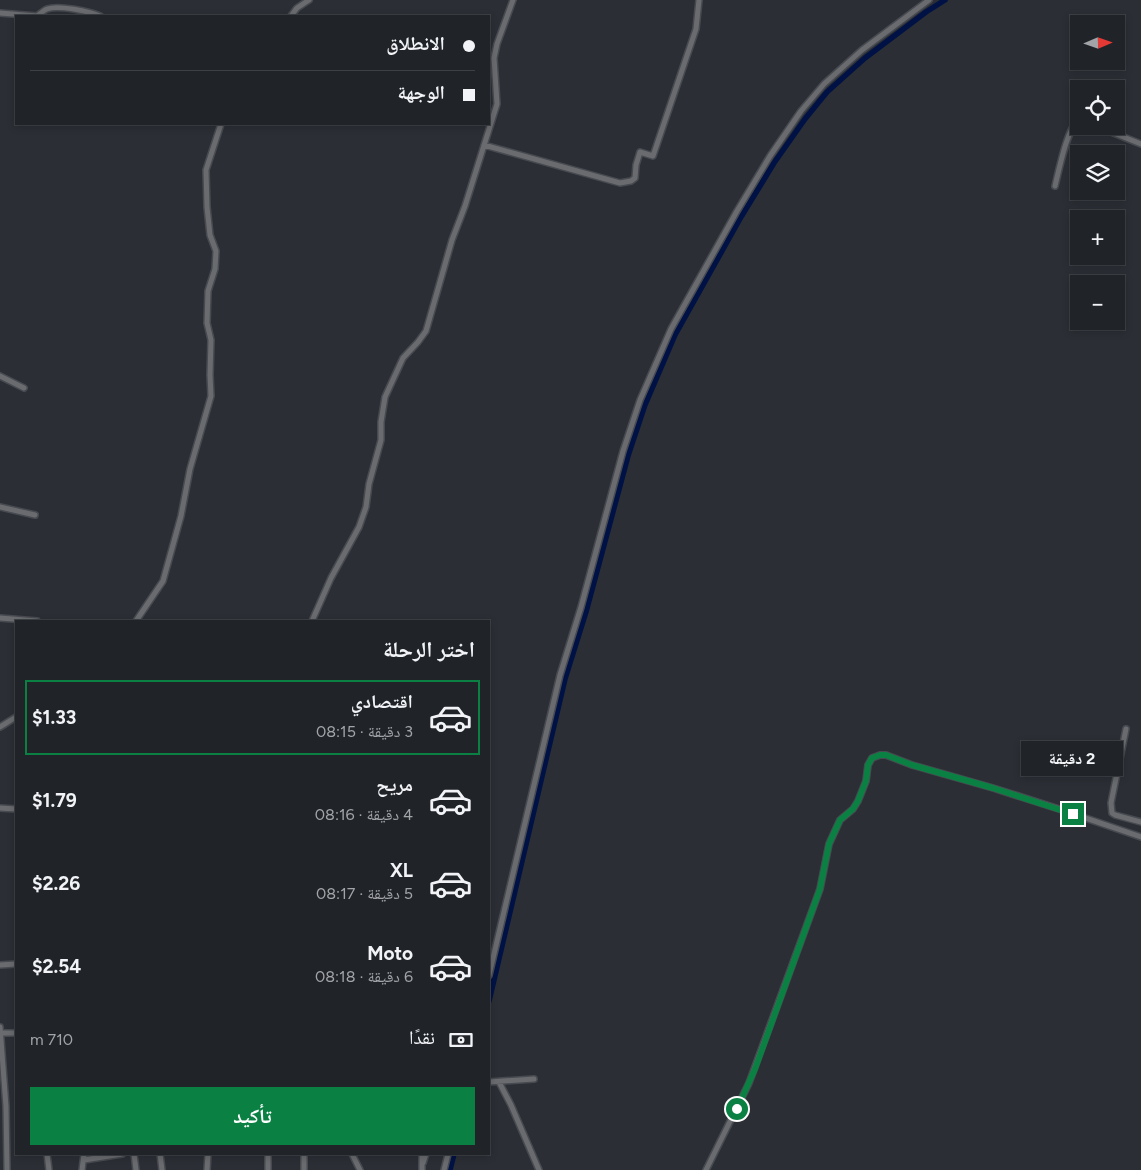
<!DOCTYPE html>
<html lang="ar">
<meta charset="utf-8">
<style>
body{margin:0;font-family:Figtree,"Noto Naskh Arabic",sans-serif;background:#2d2f34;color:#f1f3f6;direction:rtl;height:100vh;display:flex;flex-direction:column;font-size:19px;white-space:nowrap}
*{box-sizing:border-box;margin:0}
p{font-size:16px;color:#a2a4a8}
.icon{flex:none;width:28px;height:28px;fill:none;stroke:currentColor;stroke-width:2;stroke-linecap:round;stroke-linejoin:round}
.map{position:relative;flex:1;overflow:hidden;direction:ltr}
.side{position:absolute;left:15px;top:620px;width:475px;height:535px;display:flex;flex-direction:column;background:#202328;border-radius:0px;box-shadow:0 2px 8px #0003,0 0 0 1px #3d4045;direction:rtl}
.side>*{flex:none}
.guide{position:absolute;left:15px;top:15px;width:475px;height:110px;border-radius:0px;box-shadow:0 2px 8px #0003,0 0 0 1px #3d4045;direction:rtl;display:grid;align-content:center;height:110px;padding:0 15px;background:#202328}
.needle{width:32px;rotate:88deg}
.buttons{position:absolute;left:1070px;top:15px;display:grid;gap:10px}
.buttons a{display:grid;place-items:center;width:55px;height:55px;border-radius:0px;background:#202328;box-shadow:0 2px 8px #0003,0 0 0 1px #3d4045;font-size:25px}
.end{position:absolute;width:22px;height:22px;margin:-11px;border:6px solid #0b8043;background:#fff;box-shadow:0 0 0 2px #fff}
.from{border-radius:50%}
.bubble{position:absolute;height:35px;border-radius:0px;background:#202328;box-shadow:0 2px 8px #0003,0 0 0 1px #3d4045;font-size:16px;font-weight:700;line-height:35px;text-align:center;direction:rtl}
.guide b{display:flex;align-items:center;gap:18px;height:48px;font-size:19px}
.guide b+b{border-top:1px solid #3d4045}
.guide i{width:12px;height:12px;background:#f1f3f6}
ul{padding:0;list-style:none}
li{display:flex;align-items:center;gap:15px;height:75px;margin:0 10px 8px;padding:0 5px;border:2px solid transparent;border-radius:0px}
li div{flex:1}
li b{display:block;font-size:19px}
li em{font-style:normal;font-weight:700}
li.selected{border-color:#0b8043}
li>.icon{width:45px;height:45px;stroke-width:1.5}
h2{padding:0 15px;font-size:22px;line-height:60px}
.pay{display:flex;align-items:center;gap:12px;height:55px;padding:0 15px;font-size:19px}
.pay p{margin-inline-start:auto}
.cta{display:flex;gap:10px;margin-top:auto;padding:10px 15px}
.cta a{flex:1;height:58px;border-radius:0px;background:#0b8043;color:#fff;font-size:20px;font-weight:700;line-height:58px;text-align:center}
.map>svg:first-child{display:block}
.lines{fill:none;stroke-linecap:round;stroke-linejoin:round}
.canal{stroke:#001245;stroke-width:5.5}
.street-casing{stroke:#474a50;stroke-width:8}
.street{stroke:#696b6f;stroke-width:5}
.route{stroke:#0b8043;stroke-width:6}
</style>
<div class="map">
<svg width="1141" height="1170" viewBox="0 0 1141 1170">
<rect width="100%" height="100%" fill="#2b2f35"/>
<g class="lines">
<!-- canal -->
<path class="canal" d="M489 1001 565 679 586 612 628 456 645 405 675 335 741 217 774 163 805 119 827 92 865 58 926 12 945 0
M450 1170 454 1154"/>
<!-- street casing -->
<g class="street-casing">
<path id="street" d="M0 13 37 16
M37 16C40 14 44 10 47 9 58 5 89 11 100 16
M291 16 297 8 309 0
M1096 126 1141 144
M484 145 620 183 631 181 635 178 636 165 640 152 653 156 696 29 699 0
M1055 186C1059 170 1067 128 1079 119
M0 376 24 388
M0 507 35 515
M0 618 37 621
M136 621 163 581 181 516 190 469 211 396 210 375 211 340 207 323 208 291 215 269 216 251 210 235 207 207 206 170 221 124
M312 621 331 578 359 527 366 507 369 484 381 440V422L385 397 403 358 418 342 426 331 452 240 465 206 497 104 494 58 497 44 513 0
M0 727 16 717
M1126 729 1111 803 1112 813 1115 815 1141 822
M0 808 16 809
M0 965 16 964
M489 975 560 675 581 607 623 451 640 400 671 329 737 211 770 156 801 111 824 84 862 50 929 0
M0 1027 6 1106 7 1169
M0 1033H16
M489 1082 534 1079
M499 1082 511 1105 539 1170
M47 1154 49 1170
M134 1154 136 1170
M160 1154 162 1170
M304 1154V1170
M352 1154 360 1170
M84 1160 122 1154
M423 1163 426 1154
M82 1170 84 1154
M207 1170 208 1154
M268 1170V1154
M422 1170V1154
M444 1170 448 1154
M706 1170 749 1083 820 889 829 844 840 820 853 809 858 801 866 781 868 765 872 758 880 755H886L912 765 993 788 1059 809 1141 837"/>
</g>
<!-- street -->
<use href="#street" class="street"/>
</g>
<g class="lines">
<!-- route -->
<path class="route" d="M737 1109 755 1069 820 889 829 844 840 820 853 809 858 801 866 781 868 765 872 758 880 755H886L912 765 993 788 1073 814"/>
</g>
</svg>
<div class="buttons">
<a><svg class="needle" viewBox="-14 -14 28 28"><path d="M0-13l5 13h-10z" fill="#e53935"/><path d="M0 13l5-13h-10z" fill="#a2a4a8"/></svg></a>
<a><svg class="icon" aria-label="locate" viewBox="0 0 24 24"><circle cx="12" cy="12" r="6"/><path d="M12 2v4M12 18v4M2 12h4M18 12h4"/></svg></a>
<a><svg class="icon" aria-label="layers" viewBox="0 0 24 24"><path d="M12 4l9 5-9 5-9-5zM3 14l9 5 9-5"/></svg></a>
<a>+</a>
<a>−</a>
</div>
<i class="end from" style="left:737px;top:1109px"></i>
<i class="end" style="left:1073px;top:814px"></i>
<div class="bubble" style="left:1021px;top:741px;width:102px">2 دقيقة</div>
<div class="guide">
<b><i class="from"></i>الانطلاق</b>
<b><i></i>الوجهة</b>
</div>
<section class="side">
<h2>اختر الرحلة</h2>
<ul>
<li class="selected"><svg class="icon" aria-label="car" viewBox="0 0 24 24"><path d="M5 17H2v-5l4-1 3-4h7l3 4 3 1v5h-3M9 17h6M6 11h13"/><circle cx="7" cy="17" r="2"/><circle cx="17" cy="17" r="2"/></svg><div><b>اقتصادي</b><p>3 دقيقة · 08:15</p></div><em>$1.33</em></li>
<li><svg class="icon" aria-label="car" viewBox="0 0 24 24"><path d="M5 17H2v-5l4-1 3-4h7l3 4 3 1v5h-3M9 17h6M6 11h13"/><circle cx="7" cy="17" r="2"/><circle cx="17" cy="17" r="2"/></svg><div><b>مريح</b><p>4 دقيقة · 08:16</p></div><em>$1.79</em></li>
<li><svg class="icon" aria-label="car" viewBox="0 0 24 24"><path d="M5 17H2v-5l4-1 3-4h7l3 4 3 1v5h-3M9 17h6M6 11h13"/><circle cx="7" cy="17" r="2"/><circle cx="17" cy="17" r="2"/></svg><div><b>XL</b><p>5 دقيقة · 08:17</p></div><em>$2.26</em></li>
<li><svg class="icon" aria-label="car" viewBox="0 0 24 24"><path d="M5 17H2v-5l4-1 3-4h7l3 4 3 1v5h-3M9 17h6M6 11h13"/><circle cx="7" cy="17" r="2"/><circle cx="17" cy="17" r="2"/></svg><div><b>Moto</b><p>6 دقيقة · 08:18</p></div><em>$2.54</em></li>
</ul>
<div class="pay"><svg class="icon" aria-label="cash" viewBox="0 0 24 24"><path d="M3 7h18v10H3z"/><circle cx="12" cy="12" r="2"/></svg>نقدًا<p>710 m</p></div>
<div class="cta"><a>تأكيد</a></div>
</section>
</div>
